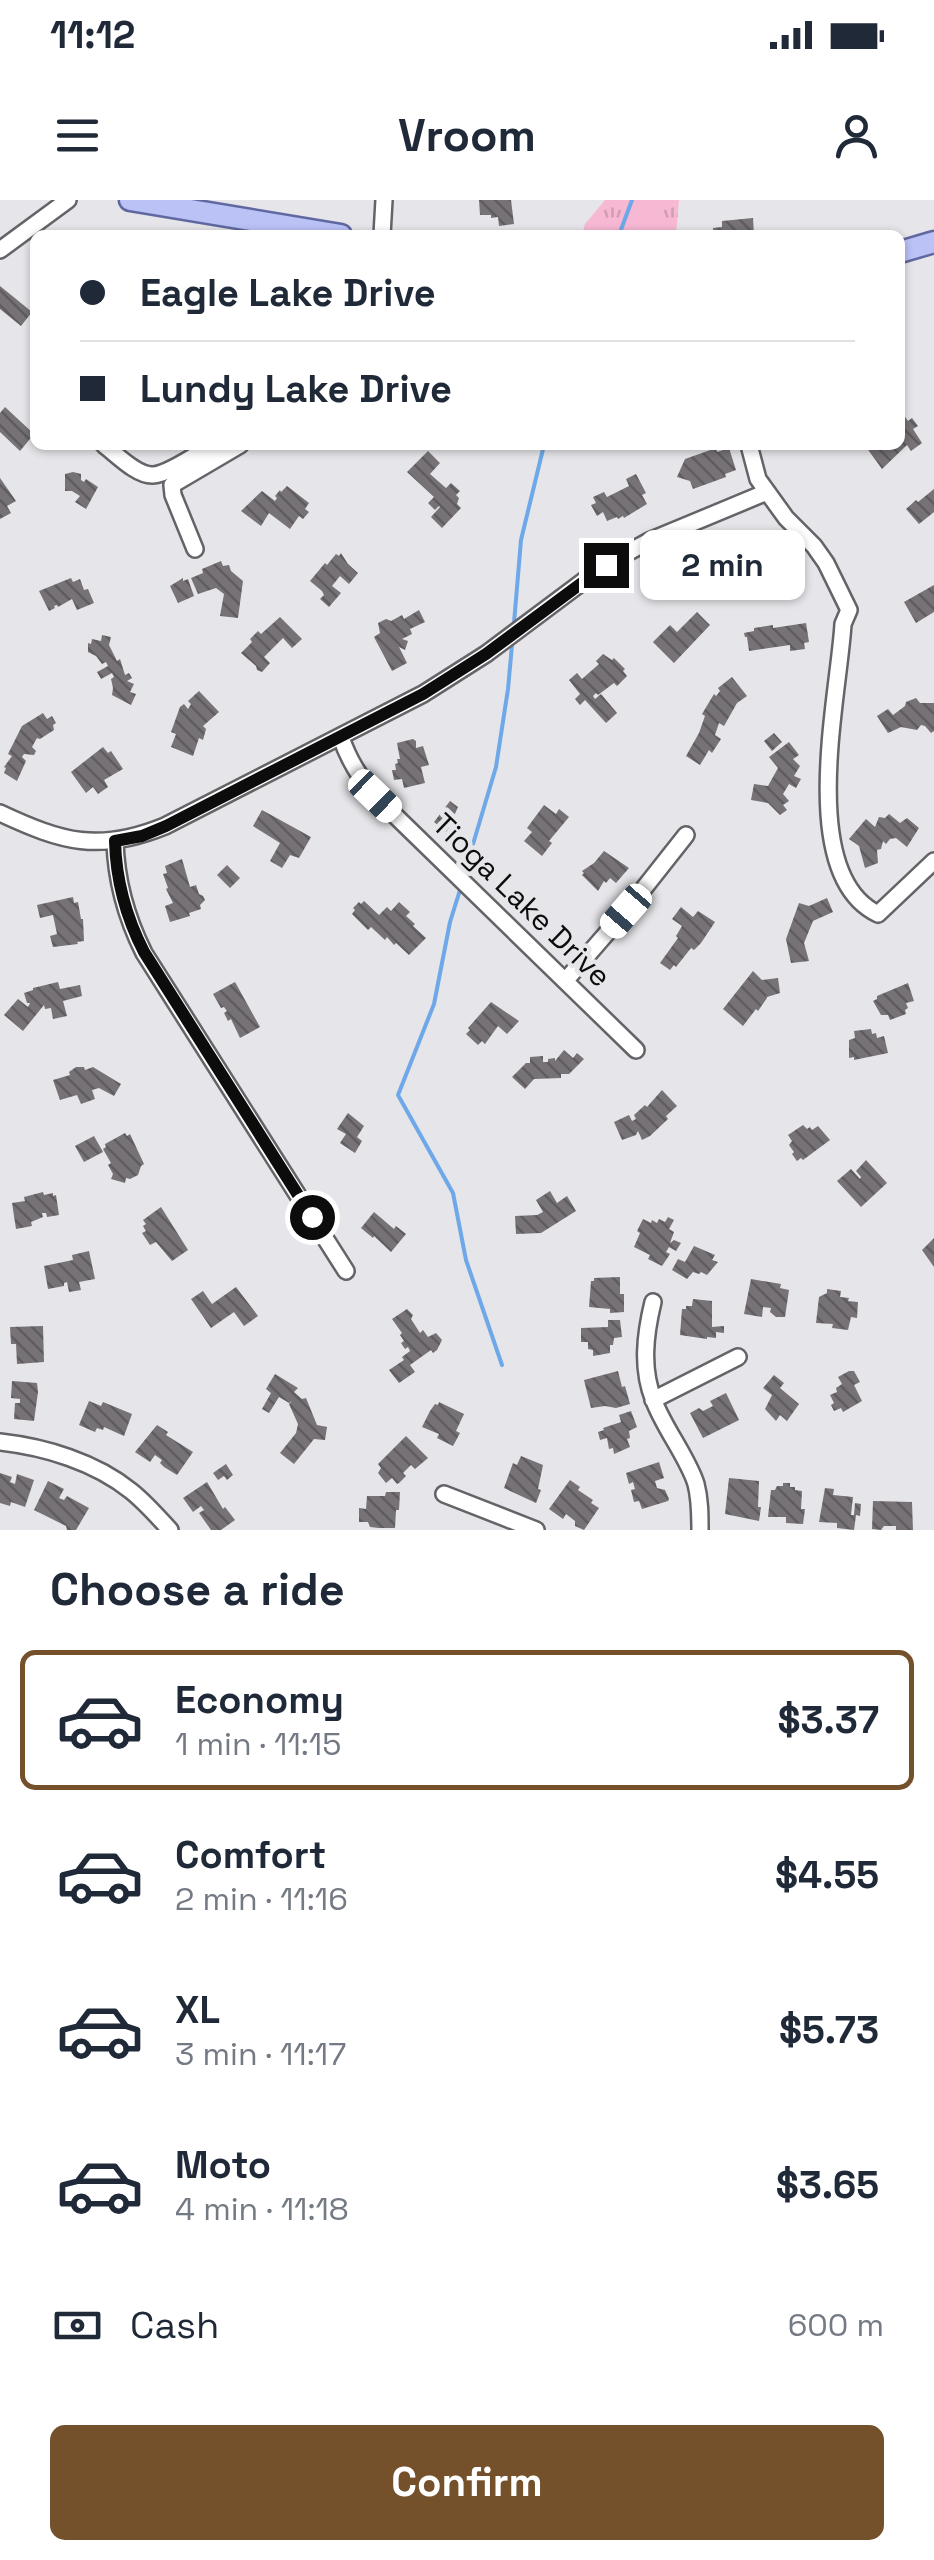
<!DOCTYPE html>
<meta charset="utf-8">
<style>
body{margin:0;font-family:"Space Grotesk",sans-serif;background:#f6f6f7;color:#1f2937;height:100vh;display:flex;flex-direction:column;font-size:38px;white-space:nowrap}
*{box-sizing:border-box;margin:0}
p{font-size:32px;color:#747a83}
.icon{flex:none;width:55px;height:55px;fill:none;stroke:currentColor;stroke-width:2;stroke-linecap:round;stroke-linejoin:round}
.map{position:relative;height:1330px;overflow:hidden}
.sheet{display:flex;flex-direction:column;background:#fff;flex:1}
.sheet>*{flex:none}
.hud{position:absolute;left:30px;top:30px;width:875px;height:220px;border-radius:15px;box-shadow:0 2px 8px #0004;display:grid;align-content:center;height:220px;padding:0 50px;background:#fff}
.end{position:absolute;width:45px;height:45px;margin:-22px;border:12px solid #0c0c0d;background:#fff;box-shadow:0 0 0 5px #fff}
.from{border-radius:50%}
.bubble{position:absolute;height:70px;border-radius:15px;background:#fff;box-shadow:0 2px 8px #0004;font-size:32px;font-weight:700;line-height:70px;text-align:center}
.car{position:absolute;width:30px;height:60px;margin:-30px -15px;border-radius:12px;box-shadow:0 0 8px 2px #0007;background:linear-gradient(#fff 24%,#345 0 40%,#fff 0 76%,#345 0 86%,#fff 0)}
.hud b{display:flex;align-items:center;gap:35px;height:95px;font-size:38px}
.hud b+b{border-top:2px solid #e0e1e3}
.hud i{width:25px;height:25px;background:#1f2937}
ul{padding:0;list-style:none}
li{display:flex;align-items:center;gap:30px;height:140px;margin:0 20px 15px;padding:0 30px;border:5px solid transparent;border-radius:15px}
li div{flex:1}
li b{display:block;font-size:38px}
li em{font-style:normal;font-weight:700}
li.on{border-color:#75512b}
li>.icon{width:90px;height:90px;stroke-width:1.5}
h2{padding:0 50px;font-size:45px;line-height:120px}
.pay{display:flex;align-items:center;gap:25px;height:110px;padding:0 50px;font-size:38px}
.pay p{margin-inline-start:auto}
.button{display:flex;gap:20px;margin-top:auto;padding:20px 50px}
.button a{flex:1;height:115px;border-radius:15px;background:#75512b;color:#fff;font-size:40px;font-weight:700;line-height:115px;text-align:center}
.status{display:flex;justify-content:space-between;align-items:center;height:70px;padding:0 50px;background:#fff;direction:ltr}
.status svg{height:28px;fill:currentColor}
header{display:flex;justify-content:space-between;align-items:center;height:130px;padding:0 50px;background:#fff;font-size:45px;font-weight:700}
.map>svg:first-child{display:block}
.grass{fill:url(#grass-tufts)}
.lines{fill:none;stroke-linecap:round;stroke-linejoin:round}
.stream{stroke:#6ea8e8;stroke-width:4}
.building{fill:url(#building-back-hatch)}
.minor-casing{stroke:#656367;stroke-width:20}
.major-casing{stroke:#6068a1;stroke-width:25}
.minor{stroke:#fff;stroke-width:15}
.major{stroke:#bbc2f6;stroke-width:20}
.route{stroke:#0c0c0d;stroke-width:12}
.labels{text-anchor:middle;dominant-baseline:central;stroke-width:9;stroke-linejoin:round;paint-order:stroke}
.street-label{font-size:30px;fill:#0c0c0d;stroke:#e6e5e9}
</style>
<div class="status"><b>11:12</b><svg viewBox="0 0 49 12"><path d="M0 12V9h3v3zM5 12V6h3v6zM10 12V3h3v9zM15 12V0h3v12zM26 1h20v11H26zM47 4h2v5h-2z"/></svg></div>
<header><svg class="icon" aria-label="menu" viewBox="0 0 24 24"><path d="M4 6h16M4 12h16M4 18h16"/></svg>Vroom<svg class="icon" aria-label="person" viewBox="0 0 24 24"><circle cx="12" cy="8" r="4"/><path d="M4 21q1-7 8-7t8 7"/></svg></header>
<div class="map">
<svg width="934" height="1330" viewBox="0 0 934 1330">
<defs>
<pattern id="grass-tufts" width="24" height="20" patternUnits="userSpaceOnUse" patternTransform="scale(2.5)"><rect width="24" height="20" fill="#f7b8d3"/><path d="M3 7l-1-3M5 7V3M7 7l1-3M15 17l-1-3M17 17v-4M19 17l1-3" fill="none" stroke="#d39db4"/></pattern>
<pattern id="building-back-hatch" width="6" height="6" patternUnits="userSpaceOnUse" patternTransform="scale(2.5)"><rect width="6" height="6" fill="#767276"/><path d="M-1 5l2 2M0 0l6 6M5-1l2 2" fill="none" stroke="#5f5c5f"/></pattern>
</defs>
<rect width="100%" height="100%" fill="#e6e5e9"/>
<!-- grass -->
<path class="grass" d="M605 0H679L676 35H582L585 24Z"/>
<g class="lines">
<!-- stream -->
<path class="stream" d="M619 35 632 0
M514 423 521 340 544 245
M465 671 496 567 508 489 512 445
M460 690 450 722 434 804 398 895 453 993 466 1060 502 1165"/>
</g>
<!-- building -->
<path class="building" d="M479 0H511L514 24 499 26 498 17 491 18V15H480Z
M753 18 754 35H713V28L722 27V21Z
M0 86 32 112 21 126 0 109Z
M5 207 34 234 20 251 0 232V213Z
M903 214 908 221 912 218 918 226 913 229 922 243 911 251 907 245 882 269 866 247 869 245H900V216Z
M716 248 717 252 729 248 736 270 725 274 726 277 693 289 690 281 677 277 685 259Z
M428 251 440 263 430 274 446 288 451 283 460 291 456 295 459 298 457 304 461 308 442 328 431 317 440 307 439 306 435 310 428 303 434 297 407 272Z
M73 272 81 274V280L84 282 86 279 98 287 86 309 75 302 80 296 72 291H65V274Z
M636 274 646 293 642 295 647 304 624 318 623 316 618 319 617 317 607 321 603 312 597 316 591 305 596 303 593 297 604 292 607 297 629 286 626 279Z
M0 278 16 301 7 306 11 313 0 319Z
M287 286 309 303 305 309 309 312 303 319 299 316 290 329 269 313 261 326 241 311 262 291 275 301 277 298 275 296 280 290 281 292Z
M934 289V312L919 324 906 309 916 300 918 302Z
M341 353 348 364 358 373 349 384 340 376 332 386 341 393 329 407 320 399 324 395 322 391 310 381 325 363 327 365 336 354 339 356Z
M221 361 223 366 229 365 231 371 243 381 238 418 220 416 224 394 216 388 198 394 191 378 203 373 202 369Z
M71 378 73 382 80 379 84 390 88 389 94 403 77 410 72 399 58 407 57 405 54 406 55 408 49 411 39 391Z
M183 378V381L188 379 194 396 178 403 170 386Z
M934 385V412L916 423 904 402Z
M419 410 425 422 410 429 412 434 402 439 408 441 405 450 399 447 407 463 392 471 374 437 380 433 378 423 386 419 391 421 402 415 404 419Z
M697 412 710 425 674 463 653 442 670 425 677 432Z
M280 417 302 439 292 448 283 438 264 457 270 463 262 472 257 470 256 466 241 453 252 442 250 439 258 431 261 434Z
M806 423 809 442 804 443 805 449 790 451V445L749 451 747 437H745L744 433 754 431V428L773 425V428Z
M102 435 111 437 109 445 117 461 120 459 125 475 129 473 132 478 127 481 134 484 130 492 136 494 131 505 112 495 113 488 111 479 114 477 112 473 101 479 97 472 108 466 106 462 102 464 96 456 88 452V443L91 444 92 439 101 441Z
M603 454 612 460 614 458 625 469 623 471 627 476 617 486 614 483 598 495 596 493 593 496 595 499 601 494 617 513 606 523 585 500 580 505 575 499 580 494 569 480 577 473 582 479 599 464 596 461Z
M732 477 747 496 737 503 724 526 719 523 715 535 721 539 712 553 709 550 700 565 686 556 699 533 705 516 702 514 714 494 716 496 720 491 718 488Z
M199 491 219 512 203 526 206 529 203 540 199 538 193 556 171 547 176 534 171 532 180 507 184 504 188 509 191 504 188 501Z
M916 498 920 503H934V531L931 533 925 526 921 525 917 530 901 527 888 533 877 516 888 509 893 515 905 506 906 502Z
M43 513 47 519 52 516 56 523 53 525 54 530 40 539 37 538 32 547 36 551 34 555 24 554 22 557 26 561 17 581 4 573 6 568 4 567 12 556 8 554 22 526Z
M774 533 782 542 772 551 764 541Z
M413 539 416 541V548L423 546 429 565 421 567 425 583 404 588 402 579 394 580 392 570H396L395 564 398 563 397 559H400L397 543Z
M789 542 799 555 793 559 800 566 794 576 801 579 796 588 789 584 783 594 789 601 783 605 787 610 780 615 768 603 751 600 754 584 768 586 778 568 769 557Z
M103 547 108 553 111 551 123 569 104 580 108 587 98 594 93 587 86 593 71 572Z
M450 601 458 607 454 616 456 618 446 632 434 622Z
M544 605 556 614 559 609 569 617 549 641 552 643 542 656 524 641 532 632 527 628Z
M262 610 311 637 299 658 290 655 282 668 270 661 280 643 253 626Z
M889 614 900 623 907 618 919 628 907 647 896 638 890 639 886 644 883 641 881 649 877 650 878 663 865 668 859 646 849 639 866 619 875 627 879 617 885 618Z
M604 651 629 668 616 683 610 678 606 683 604 681 598 691 582 675 584 673 582 671 594 663Z
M182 659 190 687 196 685 199 694 203 696 205 700 200 705 201 709 189 713 190 716 170 722 165 706 173 703 166 689 168 688 163 674 167 673 165 666Z
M227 665 240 678 230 688 217 675Z
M73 697 74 703 78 702 81 719H83L84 741 77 742 78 744 53 747 50 736 57 734 53 715 40 718 37 705Z
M827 698 833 712 813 721 804 743 809 761 791 763 786 739 799 703 809 706Z
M364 701 379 715 387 707 391 711 399 702 410 712 406 716 415 724 413 726 426 738 409 755 396 743 394 745 387 737 385 740 371 727 368 730 352 714 355 710 353 708 359 702 361 704Z
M681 707 693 717 698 711 715 722 701 743 694 750 691 748 676 767 674 765 670 770 660 763 678 738 676 736 682 726 672 719Z
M753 771 762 780 778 778 780 793 767 797 766 795 767 798 758 811 756 809 743 826 723 809Z
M58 782 60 789 80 785 82 796 63 801 67 816 53 819 51 808 45 809 44 805 23 831 4 815 18 799 28 807 30 803H27L24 793 33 790V788Z
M235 782 260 827 240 838 231 819 228 821 224 813 227 811 224 807 221 808 213 794Z
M908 783 914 801 906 803 908 808 905 810 906 814 890 820 888 815H881L873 801 877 799V796Z
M491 802 519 821 507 834 498 826 485 844 482 841 478 845 466 834 470 830 468 828Z
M871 829 872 834 876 833 877 838 884 836 888 853 854 860V857L849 858V840L855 838 854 831Z
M564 850 573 858 577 853 584 859 569 874H561V878L534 879 525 889 512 877 526 863H530V857L543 856V862H548V859L555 858V861Z
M76 867H84L85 870 93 867 121 884 114 896 99 888 92 890 95 899 81 904 77 895 60 900 53 880 70 875 69 872Z
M662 890 677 906 666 916 668 919 650 936 642 940 638 931 636 935 622 940 614 922 629 915 632 921 636 919 634 915 645 905 647 907Z
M348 913 364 926 357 937 362 941 355 953 340 943 346 934 337 929Z
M803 925 807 929 810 927 812 930 818 926 830 940 803 960 801 958 797 961 792 954 794 952 789 945 792 941 788 935Z
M125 933 127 936 130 934 144 964 141 966 138 975 130 979 126 978 125 983 111 979 113 974 108 965 111 963 103 949 106 947 105 944Z
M94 936 103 952 84 962 75 946Z
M866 960 887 983 861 1007 837 981 851 969 860 979 861 977 856 971Z
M550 991 557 1003 567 996 576 1011 541 1033 516 1034 515 1016 537 1015 543 1012 536 1000Z
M43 992 44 995 53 993V996L56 995 59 1015 47 1017 46 1013H42L43 1017 31 1022 32 1026 16 1029 12 1003 25 1001 24 997Z
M161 1007 188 1050 172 1061 156 1042 150 1045 142 1033 146 1031 143 1026 146 1024 143 1020Z
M374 1012 394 1029 396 1026 406 1034 391 1052 374 1036 373 1038 361 1028Z
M668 1017 674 1020 669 1029 674 1032 670 1043 674 1040 681 1043 676 1051 669 1047 666 1052 670 1054 662 1066 648 1059 650 1055 634 1047 640 1033 637 1031 643 1019 651 1023 652 1020 657 1023 659 1019 665 1022Z
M934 1038V1067L922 1050Z
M694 1046 715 1055 712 1060 718 1062 707 1075 701 1072 699 1074 693 1072 687 1079 672 1070 678 1059 685 1062Z
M89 1051 95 1079 79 1082 81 1090 69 1092 67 1082 64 1083V1086L48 1089 44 1066 73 1060 72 1055Z
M620 1077V1094H624V1112L610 1113V1109L589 1107 591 1081H594V1078Z
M751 1079 781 1084 780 1088 789 1090 785 1117H776L770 1112 771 1108 763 1107 762 1117 744 1114Z
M236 1087 258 1116 244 1126 234 1112 211 1128 191 1099 203 1091 212 1104Z
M827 1089 841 1091 840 1097 849 1098 848 1101 858 1102 857 1118 851 1117 848 1130 832 1128 833 1124 816 1123 819 1097 827 1093Z
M693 1099 712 1101V1127L724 1126V1133L716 1132V1138L707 1137V1139L680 1135 682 1109H686V1106H692Z
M407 1109 413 1115 411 1119 420 1133 423 1130 428 1137 436 1133 442 1140 437 1150 433 1153 431 1150 410 1165 415 1172 399 1183 389 1170 404 1160 402 1157 410 1151 408 1147 405 1149 401 1143 404 1141 400 1135 402 1133 392 1119Z
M608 1120H620L622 1137 614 1138 613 1145H610V1153L593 1156V1150L588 1149V1142H581V1128L608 1127Z
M43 1126 44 1162 17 1164 16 1144H11L10 1127Z
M618 1171 622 1187 625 1186 630 1204 616 1208 605 1206 591 1208 584 1180Z
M849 1171H854L860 1182 854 1185 862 1201 843 1212 841 1208 834 1211 831 1205 834 1203 830 1195 837 1192 836 1188 842 1184 838 1177Z
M275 1174 298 1188 294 1192 302 1199 306 1198 317 1225 327 1227 325 1240 314 1239 294 1264 280 1253 296 1233 298 1224 289 1204 292 1201 289 1203 279 1197 269 1213 262 1209 271 1193 266 1189Z
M774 1175 784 1183 780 1188 799 1204 787 1221 780 1215 776 1221 765 1209 772 1195 763 1188Z
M12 1181 37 1183 38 1192 34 1221 14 1219 15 1203H20V1199L11 1198Z
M726 1193 739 1220 703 1238 690 1213 699 1208 703 1211 713 1206 710 1201Z
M89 1201 101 1206 103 1202 132 1214 124 1236 104 1227 103 1230 97 1228 95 1232 79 1225Z
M439 1202 464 1214 456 1231 460 1233 453 1246 437 1238 439 1234 422 1227 430 1211 435 1204 438 1205Z
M631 1211 637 1227 629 1231 630 1238 627 1239 630 1247 614 1254 613 1248 609 1249 607 1238 600 1240 598 1232 604 1230 603 1228 621 1222 619 1215Z
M157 1225 168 1232 166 1235 193 1252 177 1275 164 1267 160 1263 162 1260 155 1255 150 1262 135 1252Z
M406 1236 428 1258 415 1269 411 1265 403 1273 406 1276 399 1283 397 1284 392 1278 386 1283 378 1273 381 1268 378 1264Z
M521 1256 543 1265 538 1289 541 1290 536 1303 504 1288 513 1263 517 1265Z
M659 1262 664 1278 655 1281 657 1288 665 1290 669 1299 668 1301 642 1309 639 1301 634 1302 631 1290 635 1289 633 1282 629 1284 626 1273Z
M226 1264 233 1275 227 1280 224 1276 218 1280 213 1273Z
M0 1273 12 1277 10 1282 15 1284 17 1274 34 1280 25 1307 11 1302 10 1306 0 1303Z
M729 1278 759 1281 758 1307H761L759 1321 725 1314Z
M570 1280 580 1287 578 1290 593 1300 591 1303 599 1308 584 1330 575 1326V1321L566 1314 563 1319 549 1309Z
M48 1281 64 1289 59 1298 64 1300 67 1296 89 1308 76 1330H67L66 1326 34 1310Z
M207 1282 223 1309 225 1307 235 1320 221 1330H211L199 1313 204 1310 201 1306 193 1312 183 1298Z
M783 1283H790V1287H795V1290L802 1291 801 1309H805L803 1324 786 1323V1317H768L771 1290H775L777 1286H783Z
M825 1288 834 1289 833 1295 853 1297 851 1315H854L855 1303 861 1304 860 1316 856 1315 854 1330 837 1328V1323L819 1322Z
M386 1292H400L399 1310H396L395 1328H379L370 1327 368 1322H359V1308L366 1309 367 1296H385Z
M873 1301 912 1302 913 1330H896V1326H884L881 1330 872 1329Z"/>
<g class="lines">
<!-- minor casing -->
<g class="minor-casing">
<path id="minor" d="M382 35 384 0
M0 50 68 0
M104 245C116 254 137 276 153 275 169 274 198 253 212 245
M749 245 758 279 786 318 814 346 826 363 849 410 843 424C839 495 796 675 878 714L934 661
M195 349 173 295 172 285 240 245
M341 537C348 559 360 578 375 596L636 850
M0 613C62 642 99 653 165 626L423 494 486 454 605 365 649 341 767 292
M115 641C116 681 126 717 144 753L346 1071
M566 780 626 711 686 635
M653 1102C645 1135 641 1169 654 1201 664 1228 688 1258 696 1284 700 1299 700 1314 700 1330
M653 1200 738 1157
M0 1242C45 1247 95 1262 131 1291 145 1302 158 1317 170 1330
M444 1294 536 1330"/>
</g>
<!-- major casing -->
<g class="major-casing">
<path id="major" d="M130 0 341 35
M900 52 934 42"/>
</g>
<!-- minor -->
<use href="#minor" class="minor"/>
<!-- major -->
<use href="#major" class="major"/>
</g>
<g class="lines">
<!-- route -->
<path class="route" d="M312 1017 144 752C126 717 116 681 115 641L142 636 166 626 423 494 486 454 606 365"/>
</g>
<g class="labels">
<!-- street labels -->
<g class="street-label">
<text transform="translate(522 700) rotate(44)">Tioga Lake Drive</text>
</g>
</g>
</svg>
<i class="end from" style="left:312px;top:1017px"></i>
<i class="end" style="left:606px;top:365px"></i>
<div class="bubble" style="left:640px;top:330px;width:165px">2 min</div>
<i class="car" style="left:375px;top:596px;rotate:134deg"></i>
<i class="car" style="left:626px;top:711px;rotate:221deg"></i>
<div class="hud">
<b><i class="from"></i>Eagle Lake Drive</b>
<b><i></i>Lundy Lake Drive</b>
</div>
</div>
<section class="sheet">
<h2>Choose a ride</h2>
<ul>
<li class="on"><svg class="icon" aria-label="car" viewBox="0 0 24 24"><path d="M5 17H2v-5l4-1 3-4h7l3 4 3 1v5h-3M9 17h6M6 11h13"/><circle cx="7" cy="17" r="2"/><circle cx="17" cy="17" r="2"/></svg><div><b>Economy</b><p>1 min · 11:15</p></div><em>$3.37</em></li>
<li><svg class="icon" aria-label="car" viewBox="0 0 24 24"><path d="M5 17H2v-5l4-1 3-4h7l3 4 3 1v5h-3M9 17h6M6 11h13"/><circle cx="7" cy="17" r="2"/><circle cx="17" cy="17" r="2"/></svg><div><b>Comfort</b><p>2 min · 11:16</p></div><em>$4.55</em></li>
<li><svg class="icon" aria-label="car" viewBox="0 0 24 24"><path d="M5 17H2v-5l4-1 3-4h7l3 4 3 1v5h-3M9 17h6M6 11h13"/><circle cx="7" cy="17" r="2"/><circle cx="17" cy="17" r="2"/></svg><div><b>XL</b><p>3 min · 11:17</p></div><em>$5.73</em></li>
<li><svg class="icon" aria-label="car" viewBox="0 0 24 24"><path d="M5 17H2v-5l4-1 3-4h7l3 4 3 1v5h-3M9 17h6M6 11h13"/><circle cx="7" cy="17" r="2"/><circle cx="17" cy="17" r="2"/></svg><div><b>Moto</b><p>4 min · 11:18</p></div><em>$3.65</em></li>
</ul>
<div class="pay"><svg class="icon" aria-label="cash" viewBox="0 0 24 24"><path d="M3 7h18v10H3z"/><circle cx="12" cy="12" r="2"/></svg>Cash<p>600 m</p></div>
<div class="button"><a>Confirm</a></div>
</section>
